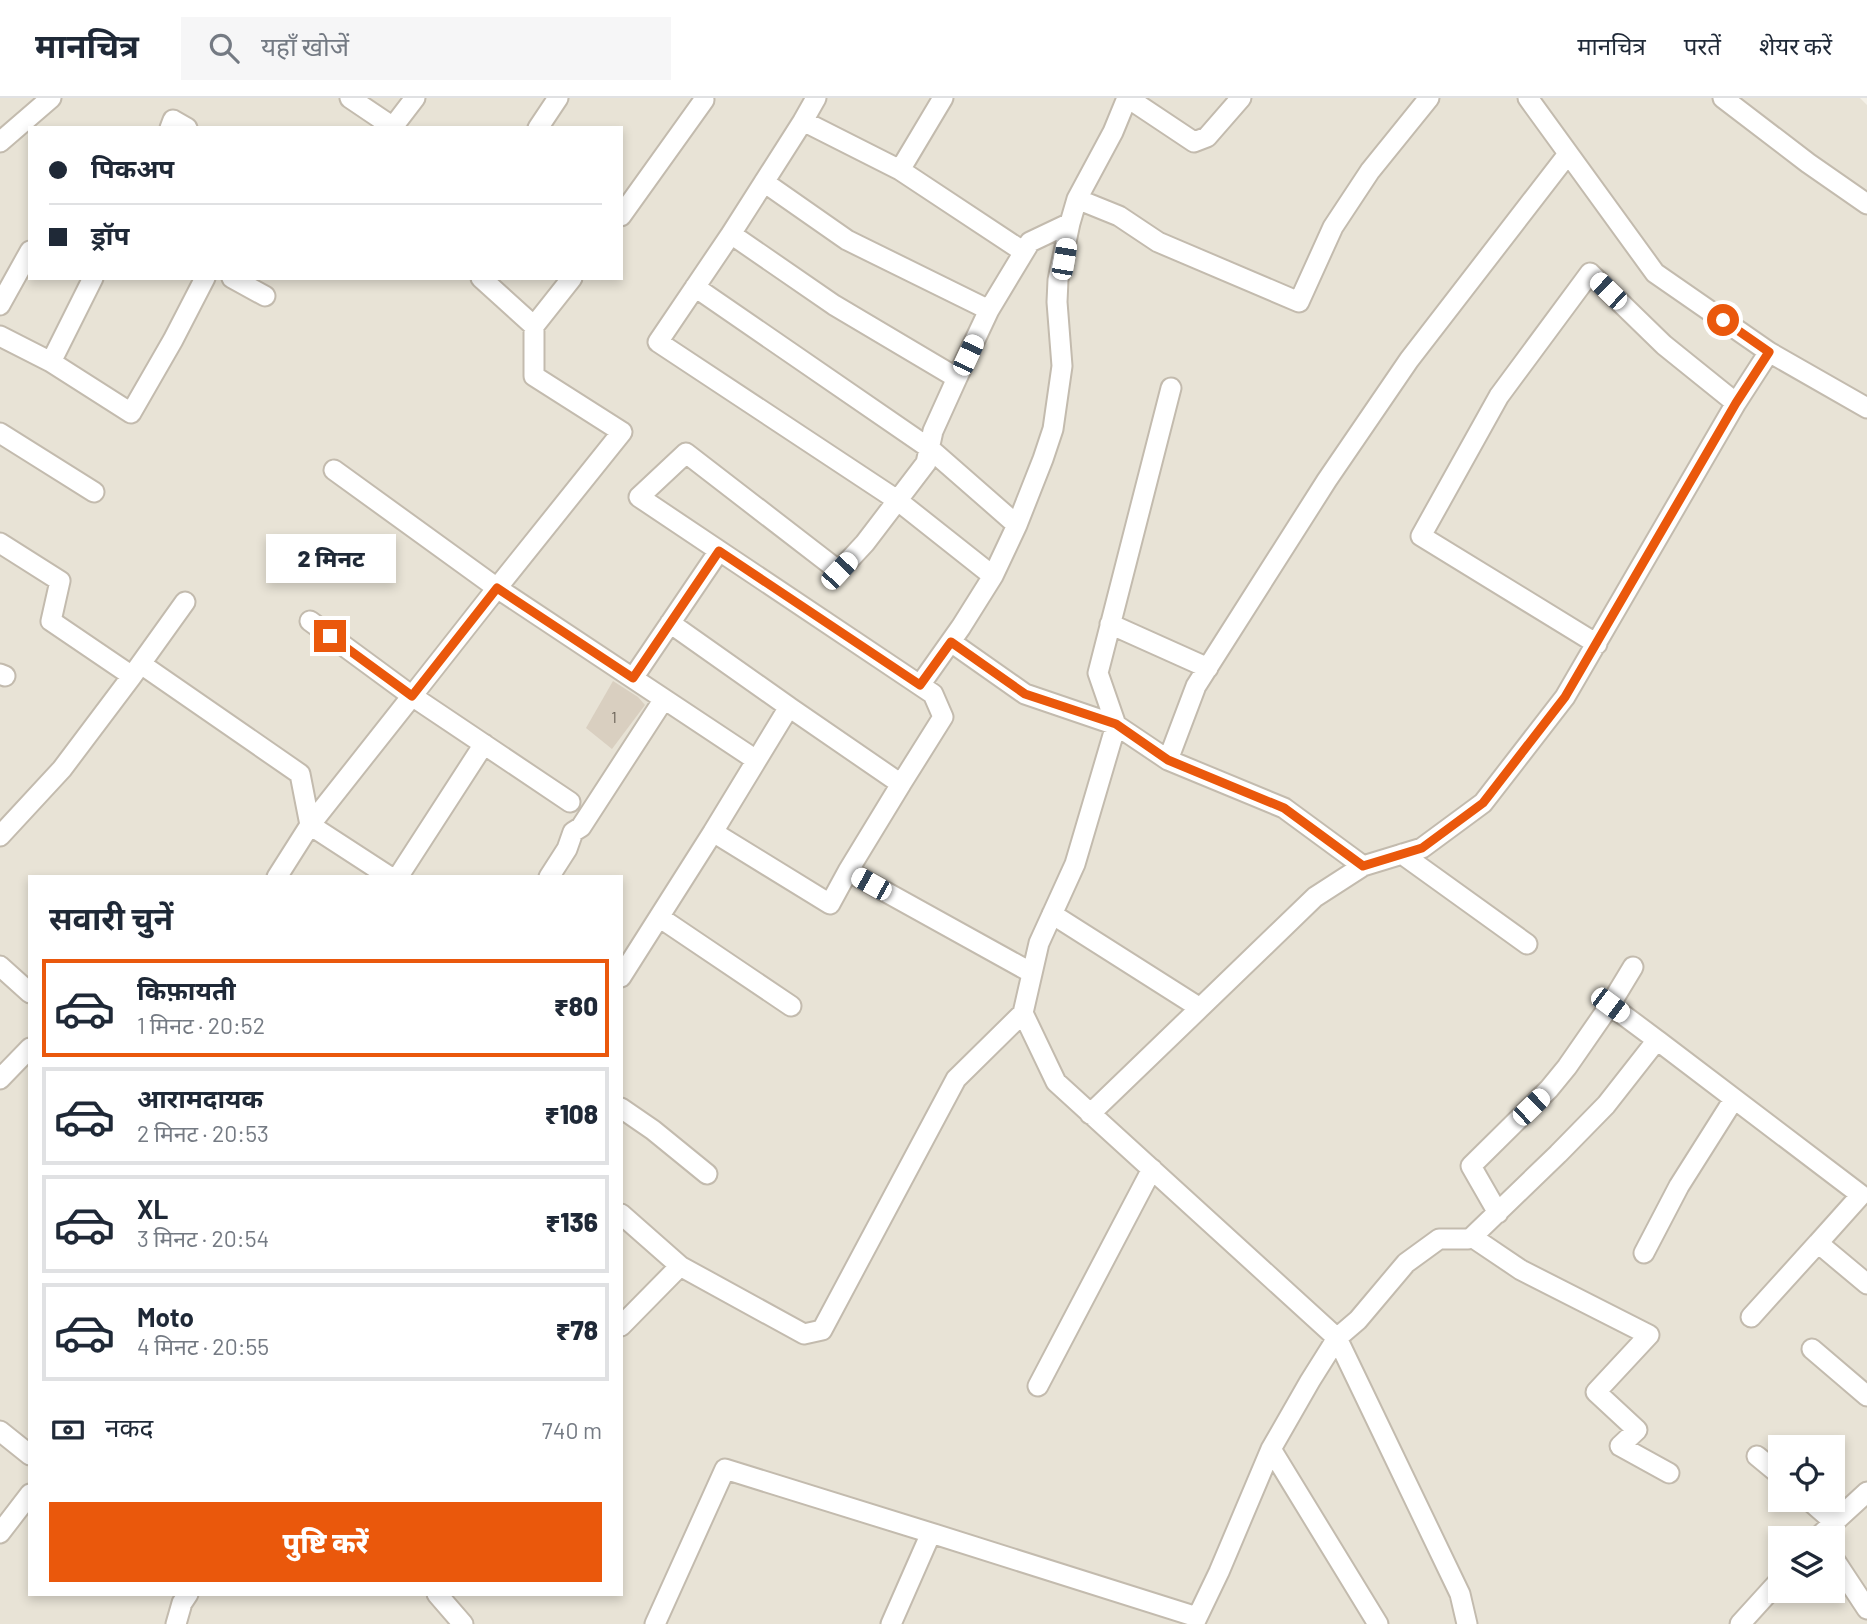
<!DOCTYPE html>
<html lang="hi">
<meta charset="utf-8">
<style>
body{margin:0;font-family:Barlow,"Noto Sans Devanagari",sans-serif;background:#f6f6f7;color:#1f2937;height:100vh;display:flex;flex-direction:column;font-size:26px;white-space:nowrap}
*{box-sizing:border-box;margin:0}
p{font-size:23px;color:#747a83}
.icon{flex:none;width:38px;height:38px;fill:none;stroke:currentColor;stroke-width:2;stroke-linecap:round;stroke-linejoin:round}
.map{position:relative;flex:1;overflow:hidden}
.details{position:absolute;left:28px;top:777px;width:595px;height:721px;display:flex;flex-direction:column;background:#fff;border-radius:0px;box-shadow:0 4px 10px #0003}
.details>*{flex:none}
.hud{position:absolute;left:28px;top:28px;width:595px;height:154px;border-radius:0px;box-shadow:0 4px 10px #0003;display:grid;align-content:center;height:154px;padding:0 21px;background:#fff}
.buttons{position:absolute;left:1768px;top:1337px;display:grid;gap:14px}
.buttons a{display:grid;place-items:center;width:77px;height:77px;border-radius:0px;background:#fff;box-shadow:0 4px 10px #0003;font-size:35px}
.end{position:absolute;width:32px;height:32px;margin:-16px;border:9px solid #ea580c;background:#fff;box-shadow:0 0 0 4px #fff}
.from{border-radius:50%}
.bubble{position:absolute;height:49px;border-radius:0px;background:#fff;box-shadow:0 4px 10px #0003;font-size:23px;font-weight:800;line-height:49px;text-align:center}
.car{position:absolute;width:21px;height:42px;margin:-21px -10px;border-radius:9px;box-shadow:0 0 5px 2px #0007;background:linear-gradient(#fff 24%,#345 0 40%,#fff 0 76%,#345 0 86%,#fff 0)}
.hud b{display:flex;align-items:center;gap:24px;height:66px;font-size:26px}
.hud b+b{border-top:2px solid #e0e1e3}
.hud i{width:18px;height:18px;background:#1f2937}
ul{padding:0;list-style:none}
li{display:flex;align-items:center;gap:21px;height:98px;margin:0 14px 10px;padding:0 7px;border:4px solid #e0e1e3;border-radius:0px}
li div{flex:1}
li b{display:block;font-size:26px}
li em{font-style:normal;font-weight:800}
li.current{border-color:#ea580c}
li>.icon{width:63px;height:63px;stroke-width:1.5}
h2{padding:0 21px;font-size:32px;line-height:84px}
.pay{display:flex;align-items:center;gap:18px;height:77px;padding:0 21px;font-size:26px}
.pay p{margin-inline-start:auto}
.cta{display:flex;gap:14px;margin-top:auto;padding:14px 21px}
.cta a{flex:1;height:80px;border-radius:0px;background:#ea580c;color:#fff;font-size:28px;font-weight:800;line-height:80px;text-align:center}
header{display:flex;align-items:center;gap:42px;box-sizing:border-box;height:98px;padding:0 35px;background:#fff;border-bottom:2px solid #e0e1e3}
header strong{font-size:33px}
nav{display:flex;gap:38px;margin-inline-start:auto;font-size:24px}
.search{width:490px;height:63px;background:#f6f6f7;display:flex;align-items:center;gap:18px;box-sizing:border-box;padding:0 24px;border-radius:0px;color:#747a83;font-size:26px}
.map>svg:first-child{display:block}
.residential{fill:#e8e3d6;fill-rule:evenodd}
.building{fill:#d9cfc0}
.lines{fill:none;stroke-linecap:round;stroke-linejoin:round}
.minor-casing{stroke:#c3bbae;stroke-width:23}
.minor{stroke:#fff;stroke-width:19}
.route{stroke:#ea580c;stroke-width:9}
.labels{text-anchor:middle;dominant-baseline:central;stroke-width:5;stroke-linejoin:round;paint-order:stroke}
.number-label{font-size:16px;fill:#6c6459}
</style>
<header>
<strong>मानचित्र</strong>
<div class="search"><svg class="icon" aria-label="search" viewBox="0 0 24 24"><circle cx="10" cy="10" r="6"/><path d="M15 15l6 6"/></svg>यहाँ खोजें</div>
<nav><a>मानचित्र</a><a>परतें</a><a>शेयर करें</a></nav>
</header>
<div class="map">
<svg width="1867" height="1526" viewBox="0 0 1867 1526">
<rect width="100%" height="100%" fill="#f4f1e8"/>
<!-- residential -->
<path class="residential" d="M0 0H1860L1867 7V1526H0ZM30 30H621V180H30ZM30 779H621V1496H30ZM1780 1349H1832V1402H1780ZM1780 1440H1832V1493H1780Z"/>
<!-- building -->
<path class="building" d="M613 583 638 599 645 607 612 651 586 630Z"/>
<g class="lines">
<!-- minor casing -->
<g class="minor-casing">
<path id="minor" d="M350 0 393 29
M816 0 803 23 900 72
M943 0 900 72 1024 154
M1128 0 1194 44 1207 39 1241 0
M1528 0 1655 175 1769 254 1867 310
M1723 0 1808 65 1867 106
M803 23 731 136 658 244 897 402 993 478
M170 30 173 22 187 30
M392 30 415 0
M538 30 558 0
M0 44 51 0
M764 84 847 142 989 212
M1077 101 1119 118 1158 144 1299 204 1333 129 1370 73 1429 0
M621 118 704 2
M731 136 834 207 957 280
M232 180 265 198
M481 180 534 228
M695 189 929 350 1017 427
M0 207 30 153
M0 238 51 264 131 315 173 242 205 180
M51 264 93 180
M1171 290 1098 575 1116 627 1075 766 1039 845 1023 915 1056 984 1337 1240 1460 1496 1467 1526
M0 335 94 394
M334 372 497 490 622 334 534 278V228L572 180
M0 445 60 483 51 523 132 578
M670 525 789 609
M1110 526 1208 570
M951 544 1025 596 1116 627 1168 662 1284 710 1363 768
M1597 546 1421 438 1499 298 1590 175 1664 247 1736 305
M141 566 300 676 310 727 390 779
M0 576 5 578
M633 580 719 453
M920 587 961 529 993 478 1017 427 1043 361 1053 331 1062 268 1057 204 1058 182 1070 125 1077 101 1113 34 1127 0
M1168 662 1196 588 1327 382 1409 262 1568 56
M901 686 943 619 933 596 639 399 686 355 839 473 865 445 926 365 933 333 957 280 989 212 1030 144 1070 125
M570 704 412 598 497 490 756 662
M0 738 62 671 132 578 185 504
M1402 756 1527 846
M848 773 901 686 789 609 713 734 830 806 848 773 1032 875
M277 779 310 727 412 598 310 523
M398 779 484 646
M549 779 567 751 573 734 581 729 664 601
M1052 816 1200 910 1315 799 1363 768 1422 750 1483 705 1565 599 1736 305 1769 254
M659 819 791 908
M0 868 30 895
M621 879 713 734
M1610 907 1633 869
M1657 942 1861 1097 1818 1145 1867 1186
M0 981 30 950
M621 1010 653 1032 707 1076
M1090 1016 1200 910
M621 1116 680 1168 804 1236 822 1232 956 981 1023 915
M1472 1139 1521 1172 1649 1237 1596 1294 1637 1332 1620 1348 1669 1375
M1644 1155 1679 1088 1734 1001
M1751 1219 1818 1145
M621 1228 680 1168
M1812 1251 1867 1298
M1038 1288 1152 1071
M0 1333 30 1357
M1271 1351 1378 1526
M1757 1358 1780 1377
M1809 1402 1834 1424
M0 1435 30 1396
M931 1435 1197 1519
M1817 1440 1867 1394
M1832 1458 1867 1511
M437 1496 463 1526
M176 1526 182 1505 188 1496
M655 1526 725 1371 931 1435 891 1526
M1194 1526 1219 1474 1271 1351 1310 1283 1337 1240 1358 1222 1406 1165 1439 1141H1468L1472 1139 1558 1056 1606 1007 1657 942 1610 907 1567 969 1549 991 1471 1068 1498 1115
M1740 1526 1780 1482"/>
</g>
<!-- minor -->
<use href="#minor" class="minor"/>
</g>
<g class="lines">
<!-- route -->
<path class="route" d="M330 538 412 598 497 490 633 580 719 453 920 587 951 544 1025 596 1116 626 1168 662 1284 710 1363 768 1422 750 1483 705 1565 599 1736 305 1769 254 1723 222"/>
</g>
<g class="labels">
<!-- number labels -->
<g class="number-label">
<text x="614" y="618">1</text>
</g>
</g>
</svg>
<div class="buttons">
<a><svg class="icon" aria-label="locate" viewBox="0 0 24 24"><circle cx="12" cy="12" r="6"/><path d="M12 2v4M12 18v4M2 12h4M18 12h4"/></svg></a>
<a><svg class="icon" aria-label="layers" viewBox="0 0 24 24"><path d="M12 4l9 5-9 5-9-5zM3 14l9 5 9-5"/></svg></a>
</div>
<i class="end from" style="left:1723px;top:222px"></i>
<i class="end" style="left:330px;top:538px"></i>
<div class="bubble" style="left:266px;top:436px;width:130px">2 मिनट</div>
<i class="car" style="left:1064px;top:161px;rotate:10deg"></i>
<i class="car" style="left:1608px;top:193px;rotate:314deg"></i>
<i class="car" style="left:968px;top:257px;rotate:25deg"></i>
<i class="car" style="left:839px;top:473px;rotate:43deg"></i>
<i class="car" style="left:871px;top:786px;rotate:299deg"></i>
<i class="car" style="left:1610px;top:907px;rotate:127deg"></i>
<i class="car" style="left:1531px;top:1009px;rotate:46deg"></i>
<div class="hud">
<b><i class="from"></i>पिकअप</b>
<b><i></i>ड्रॉप</b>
</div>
<section class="details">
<h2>सवारी चुनें</h2>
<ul>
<li class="current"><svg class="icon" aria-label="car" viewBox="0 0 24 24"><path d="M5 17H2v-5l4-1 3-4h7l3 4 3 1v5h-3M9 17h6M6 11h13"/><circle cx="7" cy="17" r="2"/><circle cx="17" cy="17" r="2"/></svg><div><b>किफ़ायती</b><p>1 मिनट · 20:52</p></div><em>₹80</em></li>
<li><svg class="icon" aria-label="car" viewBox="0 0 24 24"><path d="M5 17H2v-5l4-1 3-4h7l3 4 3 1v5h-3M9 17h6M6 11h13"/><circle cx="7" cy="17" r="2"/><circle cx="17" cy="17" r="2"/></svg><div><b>आरामदायक</b><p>2 मिनट · 20:53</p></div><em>₹108</em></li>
<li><svg class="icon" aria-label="car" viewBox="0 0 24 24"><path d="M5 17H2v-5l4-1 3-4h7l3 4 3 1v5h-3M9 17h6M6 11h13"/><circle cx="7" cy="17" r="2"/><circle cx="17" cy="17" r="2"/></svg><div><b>XL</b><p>3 मिनट · 20:54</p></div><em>₹136</em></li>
<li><svg class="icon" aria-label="car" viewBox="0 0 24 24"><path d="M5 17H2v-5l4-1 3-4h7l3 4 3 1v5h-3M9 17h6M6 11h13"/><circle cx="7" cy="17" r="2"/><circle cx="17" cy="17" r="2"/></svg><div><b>Moto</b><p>4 मिनट · 20:55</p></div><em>₹78</em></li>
</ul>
<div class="pay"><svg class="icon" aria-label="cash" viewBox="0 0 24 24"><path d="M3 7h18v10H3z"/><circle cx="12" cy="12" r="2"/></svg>नकद<p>740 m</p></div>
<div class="cta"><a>पुष्टि करें</a></div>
</section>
</div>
